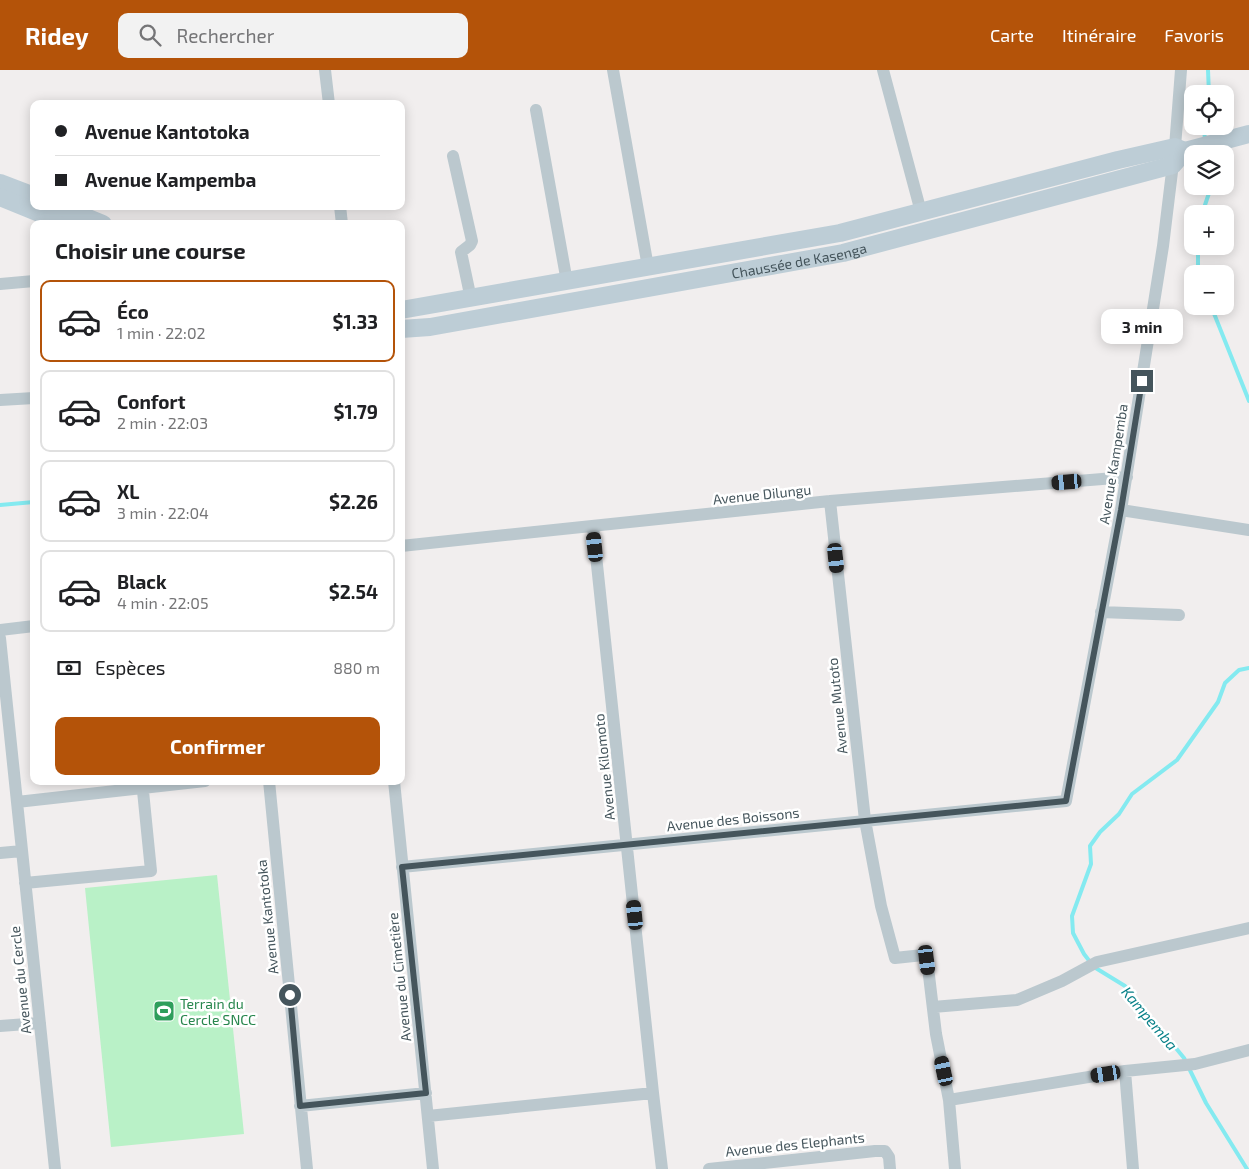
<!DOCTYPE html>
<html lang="fr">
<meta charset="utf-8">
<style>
body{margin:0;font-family:"Exo 2",sans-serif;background:#f2f2f2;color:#202124;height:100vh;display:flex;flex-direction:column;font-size:19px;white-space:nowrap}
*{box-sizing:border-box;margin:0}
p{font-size:16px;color:#757577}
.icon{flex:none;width:28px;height:28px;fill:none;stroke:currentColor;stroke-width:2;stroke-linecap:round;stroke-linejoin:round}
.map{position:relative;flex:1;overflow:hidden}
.drawer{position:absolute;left:30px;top:150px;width:375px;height:565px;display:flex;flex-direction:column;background:#fff;border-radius:10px;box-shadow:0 2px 12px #0003}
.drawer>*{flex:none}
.banner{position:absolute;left:30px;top:30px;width:375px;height:110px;border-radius:10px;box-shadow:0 2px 12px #0003;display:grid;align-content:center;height:110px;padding:0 25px;background:#fff}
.fabs{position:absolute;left:1184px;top:15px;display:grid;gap:10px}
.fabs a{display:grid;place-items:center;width:50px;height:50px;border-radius:10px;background:#fff;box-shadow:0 2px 12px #0003;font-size:25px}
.end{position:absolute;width:22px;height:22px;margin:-11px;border:6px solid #45555c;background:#fff;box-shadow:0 0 0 2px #fff}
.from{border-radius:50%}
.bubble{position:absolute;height:35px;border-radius:10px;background:#fff;box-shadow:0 2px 12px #0003;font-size:16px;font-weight:700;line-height:35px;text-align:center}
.car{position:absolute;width:15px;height:30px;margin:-15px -8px;border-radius:6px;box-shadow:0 0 4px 1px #0007;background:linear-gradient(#222 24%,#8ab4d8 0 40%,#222 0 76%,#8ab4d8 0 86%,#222 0)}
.banner b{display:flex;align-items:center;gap:18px;height:48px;font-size:19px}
.banner b+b{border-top:1px solid #e0e0e0}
.banner i{width:12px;height:12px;background:#202124}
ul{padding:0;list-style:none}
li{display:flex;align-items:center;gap:15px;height:82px;margin:0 10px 8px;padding:0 15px;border:2px solid #e0e0e0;border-radius:10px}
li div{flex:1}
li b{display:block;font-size:19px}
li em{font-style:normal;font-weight:700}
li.active{border-color:#b45309}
li>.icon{width:45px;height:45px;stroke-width:1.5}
h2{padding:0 25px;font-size:22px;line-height:60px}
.pay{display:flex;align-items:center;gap:12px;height:55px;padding:0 25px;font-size:19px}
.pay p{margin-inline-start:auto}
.action{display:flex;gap:10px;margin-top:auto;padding:10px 25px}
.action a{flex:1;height:58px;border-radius:10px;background:#b45309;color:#fff;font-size:20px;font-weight:700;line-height:58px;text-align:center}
header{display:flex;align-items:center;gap:30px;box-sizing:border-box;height:70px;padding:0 25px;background:#b45309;color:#fff}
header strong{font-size:24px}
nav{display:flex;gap:28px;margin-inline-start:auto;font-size:18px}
.search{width:350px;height:45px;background:#f2f2f2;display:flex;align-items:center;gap:12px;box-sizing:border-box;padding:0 18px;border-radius:10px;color:#757577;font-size:19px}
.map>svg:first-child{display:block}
.green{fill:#b9f1c7}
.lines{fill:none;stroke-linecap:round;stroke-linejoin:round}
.stream{stroke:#84eaf0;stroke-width:4}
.minor{stroke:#bbc8ce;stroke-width:12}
.secondary{stroke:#bdcdd6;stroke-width:18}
.route{stroke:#45555c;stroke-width:6}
.labels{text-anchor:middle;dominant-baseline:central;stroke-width:5;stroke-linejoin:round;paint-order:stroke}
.street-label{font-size:14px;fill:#45555c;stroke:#fff}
.leisure-label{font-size:14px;fill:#27864d;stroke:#fff;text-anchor:start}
.water-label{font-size:15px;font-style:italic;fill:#088088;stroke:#fff}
</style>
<header>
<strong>Ridey</strong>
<div class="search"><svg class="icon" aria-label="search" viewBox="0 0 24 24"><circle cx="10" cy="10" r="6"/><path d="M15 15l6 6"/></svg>Rechercher</div>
<nav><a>Carte</a><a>Itinéraire</a><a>Favoris</a></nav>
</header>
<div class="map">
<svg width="1249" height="1099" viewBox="0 0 1249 1099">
<rect width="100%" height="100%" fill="#f1eeee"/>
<!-- green -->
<path class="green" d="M217 805 244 1064 111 1077 85 818Z"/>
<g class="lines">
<!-- stream -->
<path class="stream" d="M1208 0 1209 24
M1204 56 1205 71
M1202 144 1209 123V116
M1198 204V176
M1211 236 1249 331
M0 435 34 432
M1247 1099 1206 1033 1184 988 1125 916 1094 897 1084 884 1073 863 1072 846 1091 794 1090 776 1100 762 1119 744 1132 724 1177 690 1218 632 1225 613 1239 600 1249 598"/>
<!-- minor -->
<path class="minor" d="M325 0 329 34
M613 0 648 197
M883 0 921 142
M536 40 567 212
M453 86 472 171 470 175 461 182 471 229
M340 136 342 154
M0 214 34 211
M0 330 34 328
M830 431 865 750 881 836 895 888 923 885 927 889 936 964 949 1030 955 1099
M1121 440 1249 460
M593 457 653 1023
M401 476 830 431 1127 407
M1101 542 1179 545
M0 560 34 556
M0 568 55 1099
M269 711 307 1099
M394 711 433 1099
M17 732 205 711
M0 783 22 781
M402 797 1066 731 1121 440 1163 176 1175 77 1181 0
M25 813 151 801 142 711
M933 937 1017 930 1062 911 1097 892 1249 858
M0 956 40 953
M1125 1001 1133 1099
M949 1030 1125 1001 1195 994 1249 980
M300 1036 426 1023
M428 1046 653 1023 662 1099
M709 1099 875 1081H885L889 1087 890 1099"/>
<!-- secondary -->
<g class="secondary">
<path d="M0 113 34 126"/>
<path d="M0 127 66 154"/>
<path d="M59 136 103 154"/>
<path d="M401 240 840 163 1118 90 1175 77 1185 81"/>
<path id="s1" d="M401 259 430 257 843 183 1173 95 1185 81 1249 64"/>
</g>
</g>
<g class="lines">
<!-- route -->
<path class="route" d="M290 925 300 1036 426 1023 402 797 1066 731 1121 440 1142 311"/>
</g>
<!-- icons -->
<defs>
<g id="stadium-square" transform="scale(1.125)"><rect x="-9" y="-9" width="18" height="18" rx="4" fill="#2e9e5b" stroke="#fff"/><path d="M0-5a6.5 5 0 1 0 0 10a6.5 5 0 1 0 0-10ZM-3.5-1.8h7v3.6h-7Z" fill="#fff"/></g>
</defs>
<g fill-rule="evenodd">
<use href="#stadium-square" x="164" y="941"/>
</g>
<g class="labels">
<!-- street labels -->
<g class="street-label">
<text stroke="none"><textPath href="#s1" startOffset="404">Chaussée de Kasenga</textPath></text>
<text transform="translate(1113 394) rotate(-81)">Avenue Kampemba</text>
<text transform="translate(762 424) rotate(-6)">Avenue Dilungu</text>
<text transform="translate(837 636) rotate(-96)">Avenue Mutoto</text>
<text transform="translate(604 697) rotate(-96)">Avenue Kilomoto</text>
<text transform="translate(733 749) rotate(-6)">Avenue des Boissons</text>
<text transform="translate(267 847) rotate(-96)">Avenue Kantotoka</text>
<text transform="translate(399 907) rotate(-96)">Avenue du Cimetière</text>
<text transform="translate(20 910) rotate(-96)">Avenue du Cercle</text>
<text transform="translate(795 1074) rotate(-6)">Avenue des Elephants</text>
</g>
<!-- leisure labels -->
<g class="leisure-label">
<text x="180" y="933">Terrain du<tspan x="180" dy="16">Cercle SNCC</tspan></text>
</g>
<!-- water labels -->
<g class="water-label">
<text transform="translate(1150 948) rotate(50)">Kampemba</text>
</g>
</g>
</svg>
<div class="fabs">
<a><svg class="icon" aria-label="locate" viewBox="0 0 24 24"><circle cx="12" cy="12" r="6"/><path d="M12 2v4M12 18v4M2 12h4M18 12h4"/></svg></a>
<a><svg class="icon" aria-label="layers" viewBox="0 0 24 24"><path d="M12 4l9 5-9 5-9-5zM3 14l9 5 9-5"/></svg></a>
<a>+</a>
<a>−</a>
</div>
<i class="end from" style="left:290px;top:925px"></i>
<i class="end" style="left:1142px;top:311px"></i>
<div class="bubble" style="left:1101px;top:239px;width:82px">3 min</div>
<i class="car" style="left:1067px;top:412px;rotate:265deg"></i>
<i class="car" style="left:595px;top:477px;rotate:354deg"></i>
<i class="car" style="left:836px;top:488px;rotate:174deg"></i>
<i class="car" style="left:635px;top:845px;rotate:354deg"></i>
<i class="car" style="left:927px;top:890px;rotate:173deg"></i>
<i class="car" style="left:944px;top:1001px;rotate:348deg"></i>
<i class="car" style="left:1106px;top:1004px;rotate:261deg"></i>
<div class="banner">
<b><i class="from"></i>Avenue Kantotoka</b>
<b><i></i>Avenue Kampemba</b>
</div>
<section class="drawer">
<h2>Choisir une course</h2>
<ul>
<li class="active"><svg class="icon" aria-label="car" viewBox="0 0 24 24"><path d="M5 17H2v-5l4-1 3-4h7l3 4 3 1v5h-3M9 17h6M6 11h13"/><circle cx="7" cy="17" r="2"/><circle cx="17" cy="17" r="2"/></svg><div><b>Éco</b><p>1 min · 22:02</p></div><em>$1.33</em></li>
<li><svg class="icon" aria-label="car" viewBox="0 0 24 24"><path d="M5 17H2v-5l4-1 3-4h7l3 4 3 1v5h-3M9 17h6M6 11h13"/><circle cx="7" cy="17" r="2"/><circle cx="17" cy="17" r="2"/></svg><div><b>Confort</b><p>2 min · 22:03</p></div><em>$1.79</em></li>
<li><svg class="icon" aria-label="car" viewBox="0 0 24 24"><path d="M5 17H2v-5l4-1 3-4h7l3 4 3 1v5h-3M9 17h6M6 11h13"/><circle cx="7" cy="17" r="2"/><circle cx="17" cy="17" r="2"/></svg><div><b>XL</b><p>3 min · 22:04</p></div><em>$2.26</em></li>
<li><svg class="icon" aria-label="car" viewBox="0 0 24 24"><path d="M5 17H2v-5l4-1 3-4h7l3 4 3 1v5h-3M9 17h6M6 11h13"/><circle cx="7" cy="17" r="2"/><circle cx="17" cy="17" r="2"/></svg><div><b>Black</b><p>4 min · 22:05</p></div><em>$2.54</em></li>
</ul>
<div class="pay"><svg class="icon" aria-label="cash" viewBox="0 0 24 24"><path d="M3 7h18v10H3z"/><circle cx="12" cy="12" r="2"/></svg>Espèces<p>880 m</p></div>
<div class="action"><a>Confirmer</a></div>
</section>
</div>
